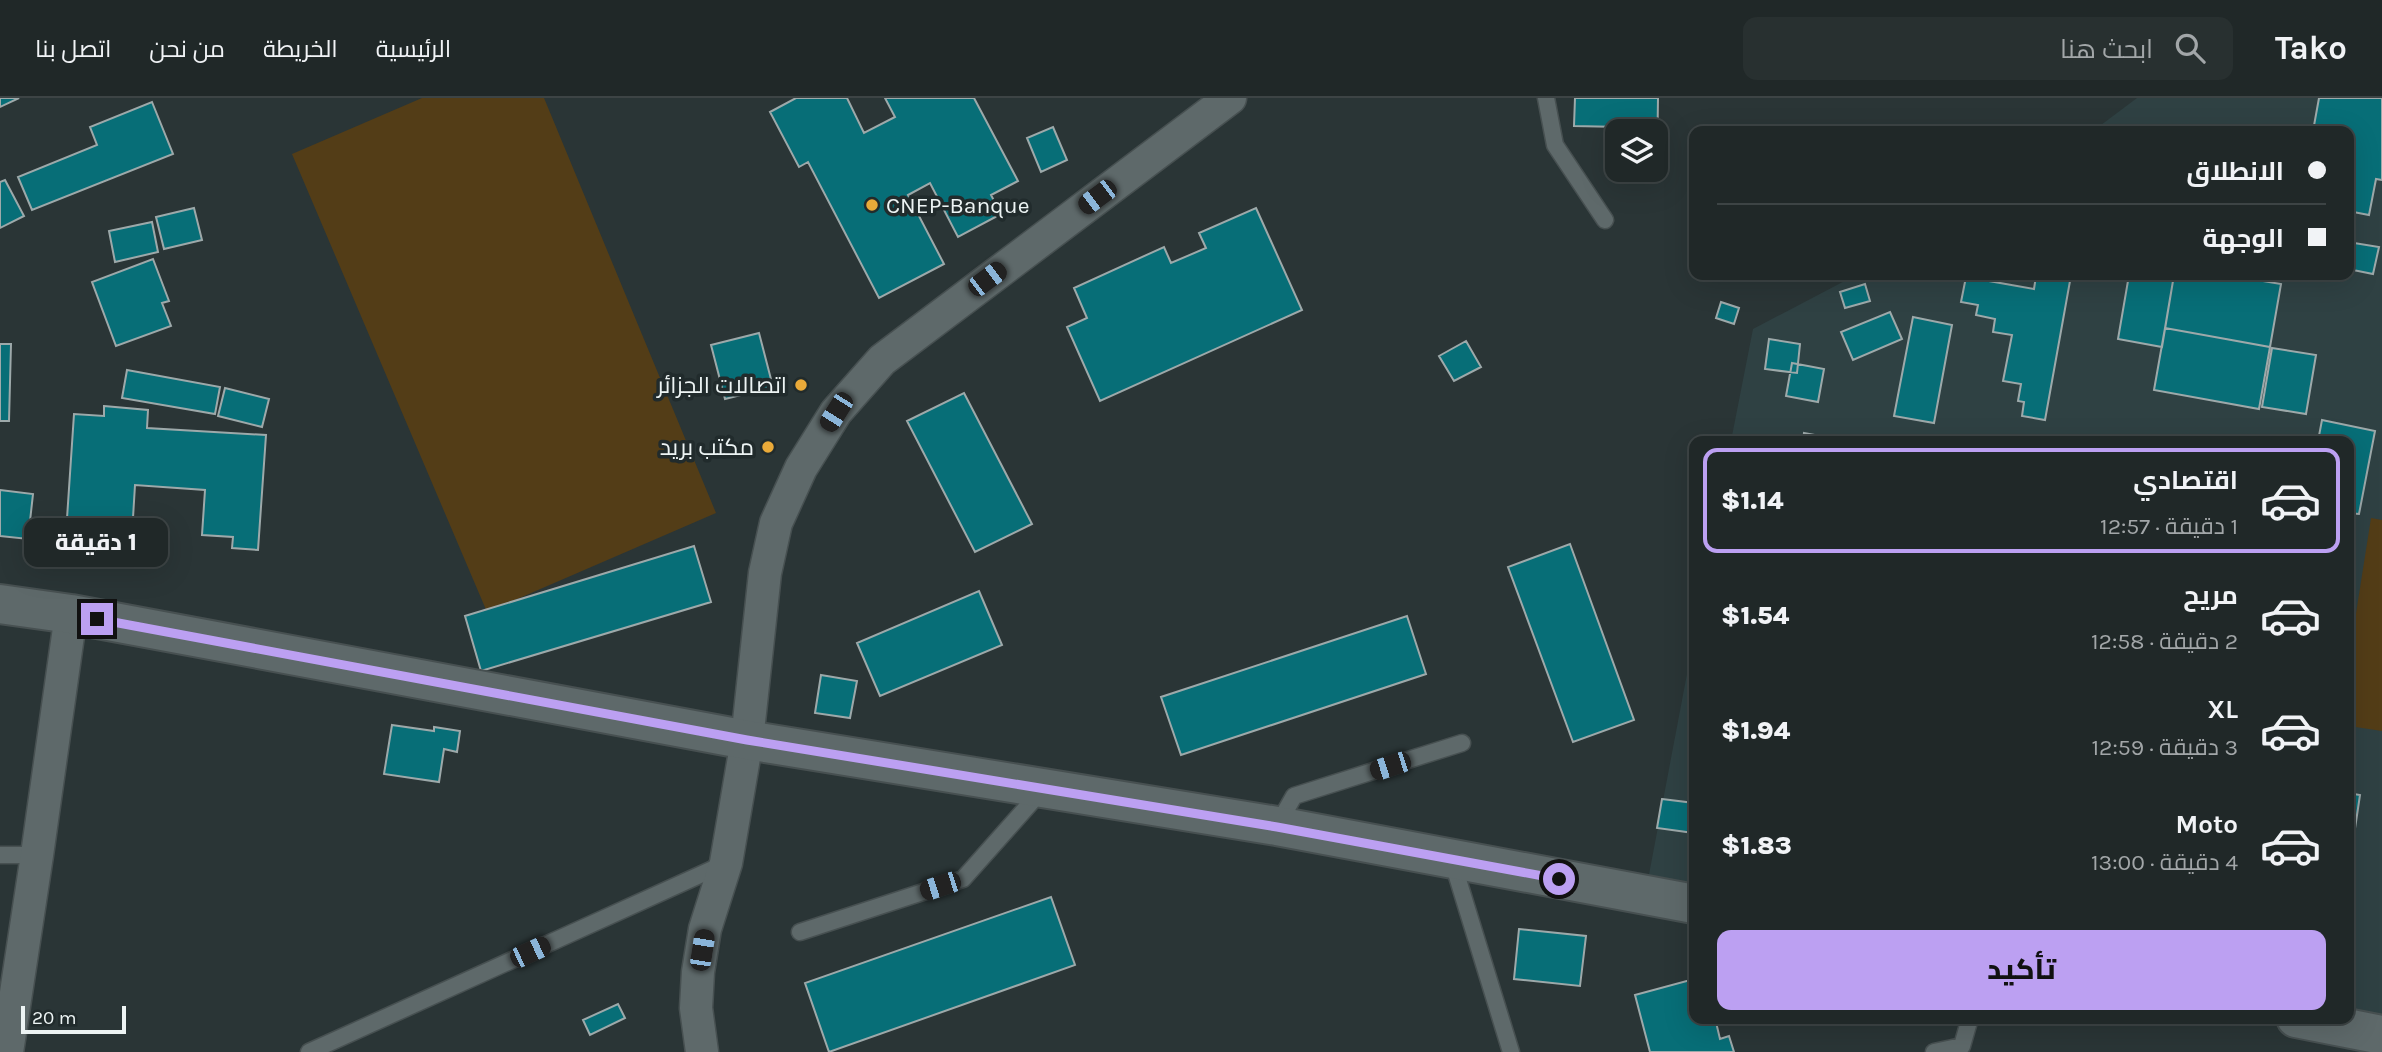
<!DOCTYPE html>
<html lang="ar">
<meta charset="utf-8">
<style>
body{margin:0;font-family:Karla,Cairo,sans-serif;background:#283030;color:#f1f3f6;direction:rtl;height:100vh;display:flex;flex-direction:column;font-size:26px;white-space:nowrap}
*{box-sizing:border-box;margin:0}
p{font-size:23px;color:#a2a6a8}
.icon{flex:none;width:38px;height:38px;fill:none;stroke:currentColor;stroke-width:2;stroke-linecap:round;stroke-linejoin:round}
.map{position:relative;flex:1;overflow:hidden;direction:ltr}
.side{position:absolute;left:1689px;top:338px;width:665px;height:588px;display:flex;flex-direction:column;background:#202828;border-radius:14px;box-shadow:0 7px 28px #0002,0 0 0 2px #3d4445;direction:rtl}
.side>*{flex:none}
.top-card{position:absolute;left:1689px;top:28px;width:665px;height:154px;border-radius:14px;box-shadow:0 7px 28px #0002,0 0 0 2px #3d4445;direction:rtl;display:grid;align-content:center;height:154px;padding:0 28px;background:#202828}
.tools{position:absolute;left:1605px;top:21px;display:grid;gap:14px}
.tools a{display:grid;place-items:center;width:63px;height:63px;border-radius:14px;background:#202828;box-shadow:0 7px 28px #0002,0 0 0 2px #3d4445;font-size:35px}
.scale{position:absolute;left:21px;bottom:18px;width:105px;box-sizing:border-box;padding-left:7px;border:4px solid #edf4f4;border-top:0;font-size:19px;line-height:24px;white-space:nowrap;color:#edf4f4;-webkit-text-stroke:5px #212b2c;paint-order:stroke}
.end{position:absolute;width:32px;height:32px;margin:-16px;border:9px solid #bca0f2;background:#111;box-shadow:0 0 0 4px #111}
.from{border-radius:50%}
.bubble{position:absolute;height:49px;border-radius:14px;background:#202828;box-shadow:0 7px 28px #0002,0 0 0 2px #3d4445;font-size:23px;font-weight:800;line-height:49px;text-align:center;direction:rtl}
.car{position:absolute;width:21px;height:42px;margin:-21px -10px;border-radius:9px;box-shadow:0 0 5px 2px #0007;background:linear-gradient(#222 24%,#8ab4d8 0 40%,#222 0 76%,#8ab4d8 0 86%,#222 0)}
.top-card b{display:flex;align-items:center;gap:24px;height:66px;font-size:26px}
.top-card b+b{border-top:2px solid #3d4445}
.top-card i{width:18px;height:18px;background:#f1f3f6}
ul{padding:12px 0 0;list-style:none}
li{display:flex;align-items:center;gap:21px;height:105px;margin:0 14px 10px;padding:0 14px;border:4px solid transparent;border-radius:14px}
li div{flex:1}
li b{display:block;font-size:26px}
li em{font-style:normal;font-weight:800}
li.selected{border-color:#bca0f2}
li>.icon{width:63px;height:63px;stroke-width:1.5}
.action{display:flex;gap:14px;margin-top:auto;padding:14px 28px}
.action a{flex:1;height:80px;border-radius:14px;background:#bca0f2;color:#111;font-size:28px;font-weight:800;line-height:80px;text-align:center}
header{display:flex;align-items:center;gap:42px;box-sizing:border-box;height:98px;padding:0 35px;background:#202828;border-bottom:2px solid #3d4445}
header strong{font-size:33px}
nav{display:flex;gap:38px;margin-inline-start:auto;font-size:24px}
.search{width:490px;height:63px;background:#283030;display:flex;align-items:center;gap:18px;box-sizing:border-box;padding:0 24px;border-radius:14px;color:#a2a6a8;font-size:26px}
.map>svg:first-child{display:block}
.built{fill:#2f4143}
.green{fill:#533d17}
.building{fill:#076e77;stroke:#9da9aa;stroke-width:2}
.lines{fill:none;stroke-linecap:round;stroke-linejoin:round}
.service-casing{stroke:#475051;stroke-width:19}
.minor-casing{stroke:#475051;stroke-width:35}
.tertiary-casing{stroke:#475051;stroke-width:42}
.service{stroke:#5e696a;stroke-width:16}
.minor{stroke:#5e696a;stroke-width:32}
.tertiary{stroke:#5e696a;stroke-width:38}
.route{stroke:#bca0f2;stroke-width:9}
.poi-dot{fill:#eaaa39;stroke:#212b2c;stroke-width:2.5}
.labels{text-anchor:middle;dominant-baseline:central;stroke-width:7;stroke-linejoin:round;paint-order:stroke}
.poi-label{font-size:23px;fill:#edf4f4;stroke:#212b2c;text-anchor:end}
</style>
<header>
<strong>Tako</strong>
<div class="search"><svg class="icon" aria-label="search" viewBox="0 0 24 24"><circle cx="10" cy="10" r="6"/><path d="M15 15l6 6"/></svg>ابحث هنا</div>
<nav><a>الرئيسية</a><a>الخريطة</a><a>من نحن</a><a>اتصل بنا</a></nav>
</header>
<div class="map">
<svg width="2382" height="954" viewBox="0 0 2382 954">
<rect width="100%" height="100%" fill="#2a3536"/>
<!-- built -->
<path class="built" d="M2137 0H2382V917L2349 911 2348 343H1731L1753 231 1856 177H2348V33H2093Z
M1694 539V795L1647 787Z"/>
<!-- green -->
<path class="green" d="M422 0H544L716 415 487 514 292 56Z
M2371 420 2382 422V633L2349 628V560Z"/>
<!-- building -->
<path class="building" d="M0 0H19L0 9Z
M796 0H847L864 35 895 19 885 0H974L1018 83 991 97 1001 116 958 139 930 85 908 97 944 166 879 200 808 64 799 69 770 14Z
M1575 0H1658L1657 71 1656 33H1622V29L1574 28Z
M2319 0H2382V82L2376 81 2369 117 2348 113V33H2313Z
M152 4 173 56 32 112 18 79 97 47 90 29Z
M1053 29 1067 62 1041 74 1027 40Z
M5 82 24 118 0 130V84Z
M194 110 202 142 164 151 156 119Z
M1256 110 1302 212 1100 303 1067 229 1087 220 1074 190 1164 149 1171 165 1206 150 1199 135Z
M152 124 158 154 115 164 109 133Z
M2348 144 2379 149 2373 176 2348 171Z
M153 161 169 203 162 205 171 228 116 248 92 184Z
M2129 177H2174L2162 249 2118 241Z
M2174 177H2227L2281 186 2270 249 2165 230Z
M2036 178 2070 183 2045 322 2022 318 2024 304 2018 303 2021 286 2003 283 2012 237 1993 234 1995 221 1976 217 1978 207 1961 204 1966 179 2034 191Z
M1865 186 1870 203 1845 210 1840 194Z
M1721 204 1739 210 1734 226 1716 220Z
M1890 214 1902 241 1853 262 1841 234Z
M1913 219 1952 227 1934 325 1894 318Z
M2165 230 2270 249 2259 311 2154 292Z
M759 235 773 289 725 301 711 247Z
M1769 241 1800 246 1797 275 1765 271Z
M1466 243 1481 269 1454 283 1439 258Z
M0 246H11L9 323H0Z
M2272 250 2316 257 2306 316 2262 309Z
M1792 265 1824 271 1818 304 1786 298Z
M127 272 220 289 215 316 122 300Z
M225 290 269 301 262 329 218 318Z
M964 295 1032 426 975 454 907 323Z
M104 308 148 312 147 330 266 337 258 452 232 450 233 439 202 437 205 392 135 387 130 469 64 465 74 316 104 318Z
M2322 322 2375 333 2359 416 2348 415V343H2318Z
M1804 335 1847 343H1803Z
M0 392 33 396 28 441 0 438Z
M1570 446 1634 622 1573 644 1508 469Z
M694 448 711 504 481 573 465 518Z
M979 493 1002 547 880 598 857 545Z
M1407 518 1426 576 1181 657 1161 599Z
M821 577 857 583 850 620 815 615Z
M392 627 434 633V629L460 633 457 654 444 651 439 684 384 676Z
M2348 695 2360 697 2350 764H2348Z
M1662 701 1694 705V735L1657 730Z
M1051 799 1075 867 829 954 805 885Z
M1519 831 1586 838 1580 888 1514 881Z
M1694 881V920H1715L1720 941 1729 938 1734 954H1650L1635 897Z
M618 906 625 920 590 937 583 922Z"/>
<g class="lines">
<!-- service casing -->
<g class="service-casing">
<path id="service" d="M1546 0 1555 47 1605 122
M1277 728 1294 698 1462 645
M0 757H37
M1452 762 1511 954
M800 834 963 781 1043 691
M309 954 724 766
M1934 954 1962 948 1970 920"/>
</g>
<!-- minor casing -->
<g class="minor-casing">
<path id="minor" d="M7 954 37 757 71 516
M702 954 696 910 698 874 705 831 726 765 747 642 765 475 776 425 801 370 836 314 882 262 1230 0"/>
</g>
<!-- tertiary casing -->
<g class="tertiary-casing">
<path id="tertiary" d="M0 506 71 516 747 642 1277 728 1694 806
M2296 920 2382 937"/>
</g>
<!-- service -->
<use href="#service" class="service"/>
<!-- minor -->
<use href="#minor" class="minor"/>
<!-- tertiary -->
<use href="#tertiary" class="tertiary"/>
</g>
<g class="lines">
<!-- route -->
<path class="route" d="M97 521 747 642 1277 729 1559 781"/>
</g>
<!-- markers -->
<g class="poi-dot">
<circle cx="872" cy="107" r="7"/>
<circle cx="801" cy="287" r="7"/>
<circle cx="768" cy="349" r="7"/>
</g>
<g class="labels">
<!-- poi labels -->
<g class="poi-label">
<text x="886" y="107" text-anchor="start">CNEP-Banque</text>
<text x="787" y="287">اتصالات الجزائر</text>
<text x="754" y="349">مكتب بريد</text>
</g>
</g>
</svg>
<div class="tools">
<a><svg class="icon" aria-label="layers" viewBox="0 0 24 24"><path d="M12 4l9 5-9 5-9-5zM3 14l9 5 9-5"/></svg></a>
</div>
<div class="scale">20 m</div>
<i class="end from" style="left:1559px;top:781px"></i>
<i class="end" style="left:97px;top:521px"></i>
<div class="bubble" style="left:24px;top:420px;width:144px">1 دقيقة</div>
<i class="car" style="left:1097px;top:99px;rotate:233deg"></i>
<i class="car" style="left:987px;top:181px;rotate:53deg"></i>
<i class="car" style="left:836px;top:314px;rotate:212deg"></i>
<i class="car" style="left:1390px;top:668px;rotate:252deg"></i>
<i class="car" style="left:940px;top:788px;rotate:252deg"></i>
<i class="car" style="left:702px;top:852px;rotate:9deg"></i>
<i class="car" style="left:530px;top:854px;rotate:65deg"></i>
<div class="top-card">
<b><i class="from"></i>الانطلاق</b>
<b><i></i>الوجهة</b>
</div>
<section class="side">
<ul>
<li class="selected"><svg class="icon" aria-label="car" viewBox="0 0 24 24"><path d="M5 17H2v-5l4-1 3-4h7l3 4 3 1v5h-3M9 17h6M6 11h13"/><circle cx="7" cy="17" r="2"/><circle cx="17" cy="17" r="2"/></svg><div><b>اقتصادي</b><p>1 دقيقة · 12:57</p></div><em>$1.14</em></li>
<li><svg class="icon" aria-label="car" viewBox="0 0 24 24"><path d="M5 17H2v-5l4-1 3-4h7l3 4 3 1v5h-3M9 17h6M6 11h13"/><circle cx="7" cy="17" r="2"/><circle cx="17" cy="17" r="2"/></svg><div><b>مريح</b><p>2 دقيقة · 12:58</p></div><em>$1.54</em></li>
<li><svg class="icon" aria-label="car" viewBox="0 0 24 24"><path d="M5 17H2v-5l4-1 3-4h7l3 4 3 1v5h-3M9 17h6M6 11h13"/><circle cx="7" cy="17" r="2"/><circle cx="17" cy="17" r="2"/></svg><div><b>XL</b><p>3 دقيقة · 12:59</p></div><em>$1.94</em></li>
<li><svg class="icon" aria-label="car" viewBox="0 0 24 24"><path d="M5 17H2v-5l4-1 3-4h7l3 4 3 1v5h-3M9 17h6M6 11h13"/><circle cx="7" cy="17" r="2"/><circle cx="17" cy="17" r="2"/></svg><div><b>Moto</b><p>4 دقيقة · 13:00</p></div><em>$1.83</em></li>
</ul>
<div class="action"><a>تأكيد</a></div>
</section>
</div>
